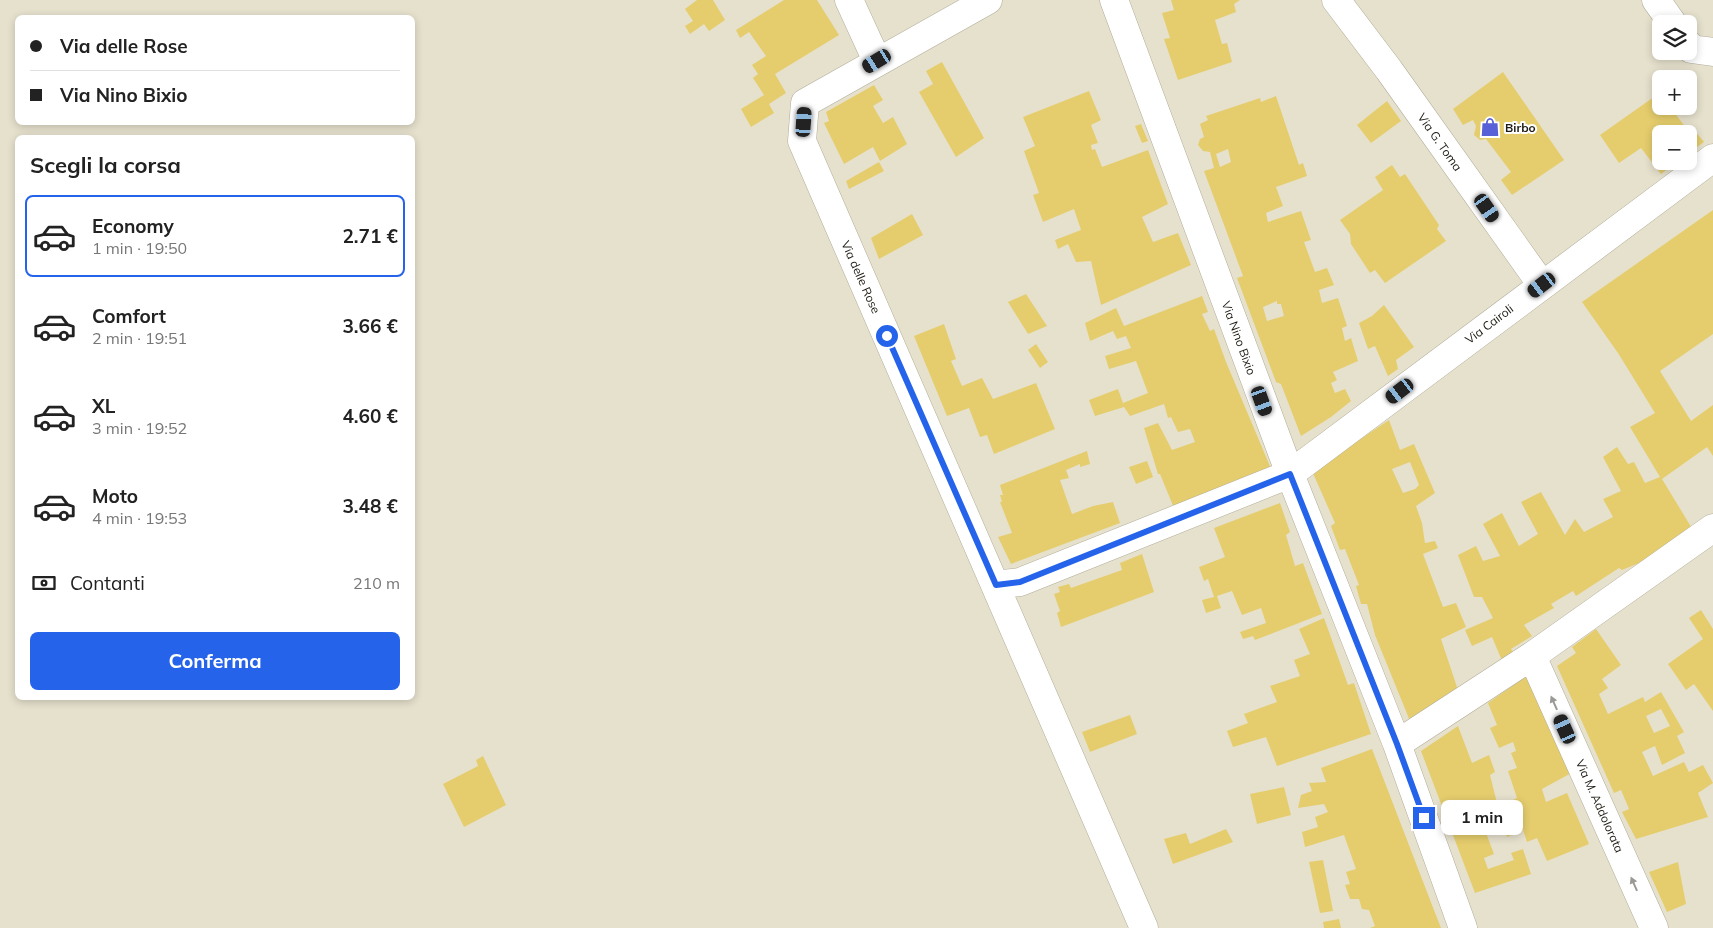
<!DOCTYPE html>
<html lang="it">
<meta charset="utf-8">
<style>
body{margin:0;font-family:Mulish,sans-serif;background:#f2f2f2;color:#222;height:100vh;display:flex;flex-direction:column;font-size:19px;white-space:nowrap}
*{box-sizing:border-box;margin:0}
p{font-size:16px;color:#767676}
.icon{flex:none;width:28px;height:28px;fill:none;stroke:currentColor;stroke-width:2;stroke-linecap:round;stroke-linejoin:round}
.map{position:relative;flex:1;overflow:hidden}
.sheet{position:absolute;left:15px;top:135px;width:400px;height:565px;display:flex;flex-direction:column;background:#fff;border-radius:8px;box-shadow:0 2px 8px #0003}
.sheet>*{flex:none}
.guide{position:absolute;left:15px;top:15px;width:400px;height:110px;border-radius:8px;box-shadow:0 2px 8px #0003;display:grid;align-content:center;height:110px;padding:0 15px;background:#fff}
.tools{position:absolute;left:1652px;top:15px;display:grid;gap:10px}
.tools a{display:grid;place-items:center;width:45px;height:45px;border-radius:8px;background:#fff;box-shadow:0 2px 8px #0003;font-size:25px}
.end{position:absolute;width:22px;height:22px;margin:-11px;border:6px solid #2563eb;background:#fff;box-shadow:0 0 0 2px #fff}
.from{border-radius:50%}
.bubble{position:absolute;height:35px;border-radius:8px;background:#fff;box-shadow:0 2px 8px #0003;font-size:16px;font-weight:700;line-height:35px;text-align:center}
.car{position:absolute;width:15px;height:30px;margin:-15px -8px;border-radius:6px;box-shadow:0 0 4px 1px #0007;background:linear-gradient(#222 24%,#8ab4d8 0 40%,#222 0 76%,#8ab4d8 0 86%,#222 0)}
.guide b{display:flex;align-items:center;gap:18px;height:48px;font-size:19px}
.guide b+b{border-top:1px solid #e0e0e0}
.guide i{width:12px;height:12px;background:#222}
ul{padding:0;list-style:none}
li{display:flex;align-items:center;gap:15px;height:82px;margin:0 10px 8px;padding:0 5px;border:2px solid transparent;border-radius:8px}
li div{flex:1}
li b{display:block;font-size:19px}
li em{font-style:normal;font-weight:700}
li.selected{border-color:#2563eb}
li>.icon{width:45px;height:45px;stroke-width:1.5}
h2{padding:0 15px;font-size:22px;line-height:60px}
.pay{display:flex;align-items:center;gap:12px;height:55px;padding:0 15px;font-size:19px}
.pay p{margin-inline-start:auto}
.button{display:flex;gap:10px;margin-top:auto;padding:10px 15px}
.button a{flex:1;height:58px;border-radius:8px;background:#2563eb;color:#fff;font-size:20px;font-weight:700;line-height:58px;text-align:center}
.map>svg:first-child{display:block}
.building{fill:#e5cd6d;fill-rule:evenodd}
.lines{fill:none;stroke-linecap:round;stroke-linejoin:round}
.minor-casing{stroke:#b2ad99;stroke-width:29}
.minor{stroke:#fff;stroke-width:28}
.oneway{fill:#9a9995}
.route{stroke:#2563eb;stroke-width:6}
.labels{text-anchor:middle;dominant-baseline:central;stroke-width:4;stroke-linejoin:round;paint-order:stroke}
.poi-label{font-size:12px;font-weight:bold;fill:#1e1c14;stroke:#fff;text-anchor:start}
.street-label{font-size:12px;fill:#1e1c14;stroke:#fff}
</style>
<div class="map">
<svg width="1713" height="928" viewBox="0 0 1713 928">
<rect width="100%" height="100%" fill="#e6e1cd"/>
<!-- building -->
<path class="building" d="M697 0H713L725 20 709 31 704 24 690 34 685 26 693 21 685 9Z
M784 0H817L839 35 775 74 786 93 769 104 774 113 751 127 741 109 764 95 753 78 758 74 752 65 766 56 749 32 740 38 736 30Z
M1171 0H1240L1234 4 1236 12 1215 20 1222 44 1227 43 1232 62 1178 80 1164 39 1170 38 1162 13 1174 10Z
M942 62 984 138 956 157 919 92 933 84 926 71Z
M1503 72 1564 160 1512 195 1501 180 1511 172 1486 139 1480 140 1474 135 1476 126 1473 120 1463 125 1453 109Z
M874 85 883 100 873 106 883 123 893 117 907 144 880 161 873 147 844 164 824 123 829 121 826 112Z
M1089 91 1101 120 1091 125 1098 143 1091 145 1092 150 1095 149 1102 167 1148 150 1168 204 1142 217 1153 242 1178 233 1191 265 1101 305 1091 261 1076 262 1068 244 1058 249 1055 240 1081 230 1074 209 1043 222 1033 195 1039 193 1024 151 1035 146 1023 117Z
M1661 92V106H1678L1674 112 1686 128 1690 125 1704 142 1689 153V134H1661V161H1678L1661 174 1641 148 1619 163 1600 135Z
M1276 96 1299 165 1303 163 1307 176 1276 187 1283 206 1266 213 1268 222 1301 211 1311 240 1304 242 1315 272 1327 268 1334 285 1319 290 1322 303 1338 298 1347 326 1342 328 1345 341 1351 338 1358 361 1333 372 1337 380 1331 383 1335 393 1345 389 1351 401 1331 417 1301 436 1281 384 1276 382 1237 278 1243 276 1204 171 1214 168 1210 152 1203 151 1198 145 1200 139 1204 137 1200 124 1208 120 1206 116 1260 98 1261 102ZM1228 149 1231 162 1220 167 1216 154ZM1277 301V304H1281L1284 316 1267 321 1263 307Z
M1387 101 1401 121 1371 143 1357 125Z
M1141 124 1148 141 1142 143 1135 126Z
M879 162 884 171 849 189 846 181Z
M1392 165 1400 177 1405 174 1439 225 1437 229 1446 241 1385 283 1375 270 1370 273 1351 244 1350 234 1340 220 1383 190 1375 177Z
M1713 210V334L1660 371 1691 421 1713 405V456L1707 447 1662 479 1693 530 1642 568 1639 563 1622 570 1619 568 1576 596 1573 591 1551 604 1554 608 1524 625 1532 636 1511 649 1515 655 1503 663 1492 637 1472 646 1465 630 1493 618 1482 597H1474L1458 555 1476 546 1483 561 1500 556 1483 524 1502 513 1519 546 1538 534 1521 502 1541 492 1565 535 1575 519 1584 532 1613 517 1603 499 1621 491 1603 457 1617 447 1628 464 1634 462 1645 483 1660 477 1630 427 1655 413 1618 353 1582 302Z
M912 214 923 235 879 259 871 238Z
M1026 294 1047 326 1028 334 1008 302Z
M1202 296 1208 312 1202 314 1210 331 1214 329 1226 362 1272 471 1174 508 1160 474H1158L1144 428 1158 423 1172 450 1195 442 1190 429 1178 432 1171 417 1168 418 1164 404 1130 416 1124 407 1095 416 1089 400 1118 389 1123 403 1148 393 1136 361 1109 369 1105 356 1131 348 1126 336 1117 339 1113 331 1090 341 1085 323 1116 308 1124 326Z
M1384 305 1414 347 1396 360 1398 369 1388 376 1375 346 1368 349 1359 323 1372 316Z
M944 324 956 359 951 361 962 386 982 378 993 399 1036 383 1055 429 994 454 987 435 980 437 969 408 947 416 914 336Z
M1036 344 1048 362 1040 368 1028 350Z
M1389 420 1400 450 1414 444 1435 493 1416 506 1422 523 1425 543 1435 541 1438 548 1423 554 1443 607 1456 603 1466 627 1441 639 1459 693 1410 721 1375 635 1367 604H1361L1356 586 1359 585 1345 549 1340 550 1331 526 1335 523 1312 471ZM1410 462 1419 485 1415 489 1403 493 1392 469Z
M1087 451 1090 464 1080 467V464L1066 470 1069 478 1060 480 1072 514 1093 506 1113 502 1120 523 1011 564 998 537 1012 533 1000 502H1002L1000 495H1003L1000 485Z
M1147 461 1153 477 1136 484 1129 467Z
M1280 503 1290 532 1286 535 1295 566 1303 563 1322 614 1255 640 1253 636 1243 639 1240 632 1266 623 1261 608 1242 615 1232 591 1217 596 1221 608 1206 613 1202 600 1214 597 1208 579 1204 581 1199 567 1225 557 1214 528Z
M1142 554 1154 592 1061 627 1057 613 1060 611 1054 594 1060 592 1058 587 1069 584 1071 588 1122 570 1120 563Z
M1701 610 1713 629V711L1694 684 1686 690 1668 664 1703 639 1689 618Z
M1324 618 1348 685 1354 683 1371 734 1277 766 1266 737 1233 747 1227 731 1248 723 1244 714 1277 702 1270 686 1300 676 1294 660 1310 654 1299 629Z
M1596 629 1621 665 1602 679 1608 688 1599 694 1608 714 1643 697 1645 702 1661 692 1684 732 1677 736 1685 753 1662 765 1655 746 1642 752 1653 776 1684 762 1689 772 1703 765 1713 783 1698 793 1708 817 1636 839 1622 812 1629 809 1621 790 1614 793 1557 666 1576 653 1572 647ZM1661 709 1670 726 1654 733 1646 716Z
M1532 672 1575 771 1542 789 1546 802 1567 793 1589 844 1547 861 1537 838 1527 842 1523 830 1507 837 1500 813 1480 817 1494 854 1484 858 1488 869 1514 860 1511 853 1523 849 1531 874 1475 893 1421 751 1458 726 1472 763 1489 755 1495 772 1490 775 1498 807 1517 798 1508 771 1517 768 1511 753 1516 751 1513 742 1499 748 1490 728 1497 725 1488 703Z
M1130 715 1137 734 1090 752 1082 732Z
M1372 749 1432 905 1441 928H1370L1375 926 1369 910 1362 909 1359 899H1350L1345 885 1350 884 1346 872 1356 869 1344 835 1305 847 1302 832 1318 827 1315 817 1328 812 1324 804 1298 808 1301 795 1312 791 1309 783 1326 782 1321 768Z
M483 756 506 805 464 827 443 784 478 766 476 760Z
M1284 787 1291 815 1257 824 1250 794Z
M1226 829 1233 842 1173 864 1164 839 1186 833 1190 844Z
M1323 860 1333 911 1320 913 1309 862Z
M1678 862 1686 904 1667 912 1649 872Z
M1339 919 1341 928H1324L1323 922Z"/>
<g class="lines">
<!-- minor casing -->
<g class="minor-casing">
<path id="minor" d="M849 0 877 61
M988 0 805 103 802 141 1144 928
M1114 0 1290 474 1397 744 1463 928
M1336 0 1389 70 1542 285
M1656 0 1673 24
M1689 45 1691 49 1713 52
M995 585 1020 582 1290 474 1713 158
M1532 656 1654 928
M1397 744 1532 656 1713 528"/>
</g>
<!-- minor -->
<use href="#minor" class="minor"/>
</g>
<!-- one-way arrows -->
<defs><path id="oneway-solid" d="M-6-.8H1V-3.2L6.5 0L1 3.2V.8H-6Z" transform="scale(1.25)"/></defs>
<g class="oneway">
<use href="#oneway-solid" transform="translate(1554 703) rotate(-114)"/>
<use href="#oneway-solid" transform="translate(1634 884) rotate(-114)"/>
</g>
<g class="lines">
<!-- route -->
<path class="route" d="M887 336 996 585 1020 582 1290 474 1397 744 1424 818"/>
</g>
<!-- icons -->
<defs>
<g id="shop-bare" transform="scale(1.5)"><path d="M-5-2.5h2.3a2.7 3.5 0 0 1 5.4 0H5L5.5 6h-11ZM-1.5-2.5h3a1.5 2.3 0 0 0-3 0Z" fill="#5860d7" stroke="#fff" stroke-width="2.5" paint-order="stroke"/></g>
</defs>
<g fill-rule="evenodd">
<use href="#shop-bare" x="1490" y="127"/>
</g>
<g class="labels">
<!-- poi labels -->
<g class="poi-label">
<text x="1505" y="127">Birbo</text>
</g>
<!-- street labels -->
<g class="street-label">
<text transform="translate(1440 142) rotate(55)">Via G. Toma</text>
<text transform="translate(861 277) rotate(66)">Via delle Rose</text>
<text transform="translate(1489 324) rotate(-37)">Via Cairoli</text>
<text transform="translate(1239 338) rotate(70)">Via Nino Bixio</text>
<text transform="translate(1600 806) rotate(66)">Via M. Addolorata</text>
</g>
</g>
</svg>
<div class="tools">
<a><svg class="icon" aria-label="layers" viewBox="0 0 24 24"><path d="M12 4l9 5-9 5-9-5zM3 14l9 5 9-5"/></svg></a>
<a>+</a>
<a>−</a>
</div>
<i class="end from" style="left:887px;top:336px"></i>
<i class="end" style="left:1424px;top:818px"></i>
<div class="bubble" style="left:1441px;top:800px;width:82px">1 min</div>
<i class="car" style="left:877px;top:61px;rotate:239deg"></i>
<i class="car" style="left:804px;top:122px;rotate:4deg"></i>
<i class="car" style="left:1487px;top:208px;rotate:145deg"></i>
<i class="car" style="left:1542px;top:285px;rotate:233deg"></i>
<i class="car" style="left:1400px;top:391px;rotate:233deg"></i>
<i class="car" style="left:1262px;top:401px;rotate:160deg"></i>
<i class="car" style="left:1565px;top:729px;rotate:336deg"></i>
<div class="guide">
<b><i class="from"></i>Via delle Rose</b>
<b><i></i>Via Nino Bixio</b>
</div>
<section class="sheet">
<h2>Scegli la corsa</h2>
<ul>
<li class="selected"><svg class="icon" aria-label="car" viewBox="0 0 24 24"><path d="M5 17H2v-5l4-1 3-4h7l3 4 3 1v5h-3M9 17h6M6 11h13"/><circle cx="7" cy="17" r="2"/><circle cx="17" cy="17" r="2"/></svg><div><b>Economy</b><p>1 min · 19:50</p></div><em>2.71 €</em></li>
<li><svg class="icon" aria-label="car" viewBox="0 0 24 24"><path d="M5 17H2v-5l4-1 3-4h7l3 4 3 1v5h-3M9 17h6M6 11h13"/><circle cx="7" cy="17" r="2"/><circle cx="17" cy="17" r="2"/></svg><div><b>Comfort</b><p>2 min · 19:51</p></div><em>3.66 €</em></li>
<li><svg class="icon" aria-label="car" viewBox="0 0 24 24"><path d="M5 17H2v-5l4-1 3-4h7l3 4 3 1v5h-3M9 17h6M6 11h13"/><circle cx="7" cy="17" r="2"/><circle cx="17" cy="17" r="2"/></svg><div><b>XL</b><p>3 min · 19:52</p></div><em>4.60 €</em></li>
<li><svg class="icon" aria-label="car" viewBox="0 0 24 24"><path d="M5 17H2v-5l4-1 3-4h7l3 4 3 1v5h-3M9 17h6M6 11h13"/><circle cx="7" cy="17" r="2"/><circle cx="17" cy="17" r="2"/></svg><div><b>Moto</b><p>4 min · 19:53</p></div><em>3.48 €</em></li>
</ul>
<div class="pay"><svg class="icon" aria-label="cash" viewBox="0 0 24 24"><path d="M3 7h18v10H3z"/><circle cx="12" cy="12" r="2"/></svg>Contanti<p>210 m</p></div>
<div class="button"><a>Conferma</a></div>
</section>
</div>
